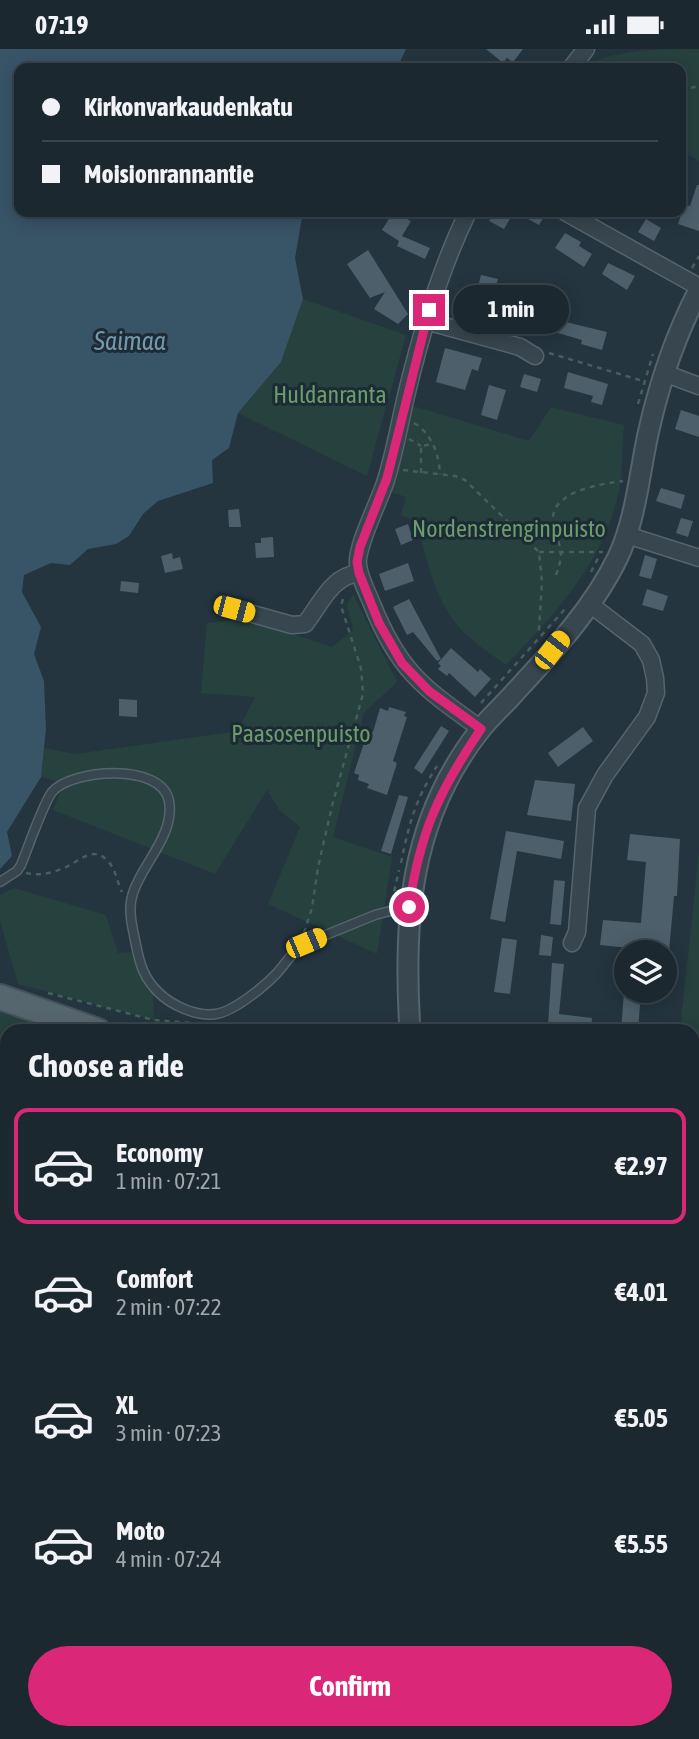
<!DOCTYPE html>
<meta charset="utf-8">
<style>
body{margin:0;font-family:"Asap Condensed",sans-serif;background:#243038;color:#f1f3f6;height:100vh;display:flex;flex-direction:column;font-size:26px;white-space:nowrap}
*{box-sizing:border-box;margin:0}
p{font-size:23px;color:#a0a6ab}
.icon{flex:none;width:38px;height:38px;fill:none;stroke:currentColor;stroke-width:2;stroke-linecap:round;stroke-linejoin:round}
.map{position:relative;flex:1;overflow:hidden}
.details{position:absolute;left:0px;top:975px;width:700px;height:716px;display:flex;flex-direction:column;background:#1b2830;border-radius:21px 21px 0 0;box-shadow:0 4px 18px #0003,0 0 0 2px #39444c}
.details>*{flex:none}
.guide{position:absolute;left:14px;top:14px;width:672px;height:154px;border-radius:14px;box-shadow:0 4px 18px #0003,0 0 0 2px #39444c;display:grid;align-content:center;height:154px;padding:0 28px;background:#1b2830}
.fabs{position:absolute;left:614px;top:891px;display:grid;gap:14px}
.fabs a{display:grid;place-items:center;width:63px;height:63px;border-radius:50%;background:#1b2830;box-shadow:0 4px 18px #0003,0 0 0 2px #39444c;font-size:35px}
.end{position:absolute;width:32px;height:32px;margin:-16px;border:9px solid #db2777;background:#fff;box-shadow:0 0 0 4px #fff}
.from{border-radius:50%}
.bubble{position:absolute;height:49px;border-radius:24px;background:#1b2830;box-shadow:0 4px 18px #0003,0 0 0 2px #39444c;font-size:23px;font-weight:700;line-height:49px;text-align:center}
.car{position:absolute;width:21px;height:42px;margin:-21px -10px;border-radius:9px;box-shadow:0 0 5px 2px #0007;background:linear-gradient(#f5c518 24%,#345 0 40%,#f5c518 0 76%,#345 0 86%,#f5c518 0)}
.guide b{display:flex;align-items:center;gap:24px;height:66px;font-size:26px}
.guide b+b{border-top:2px solid #39444c}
.guide i{width:18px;height:18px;background:#f1f3f6}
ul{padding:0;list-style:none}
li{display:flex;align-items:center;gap:21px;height:116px;margin:0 14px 10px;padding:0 14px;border:4px solid transparent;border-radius:14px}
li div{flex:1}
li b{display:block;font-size:26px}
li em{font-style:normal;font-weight:700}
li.active{border-color:#db2777}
li>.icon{width:63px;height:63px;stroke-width:1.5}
h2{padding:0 28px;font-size:32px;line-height:84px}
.button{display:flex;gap:14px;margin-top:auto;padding:14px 28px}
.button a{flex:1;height:80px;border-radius:42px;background:#db2777;color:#fff;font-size:28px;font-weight:700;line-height:80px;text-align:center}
.status{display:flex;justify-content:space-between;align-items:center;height:49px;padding:0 35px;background:#1b2830;direction:ltr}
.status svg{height:19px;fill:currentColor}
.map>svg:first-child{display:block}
.green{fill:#26413e}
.water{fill:#385467}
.building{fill:#4d5f6b}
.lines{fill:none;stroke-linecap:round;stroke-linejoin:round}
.service-casing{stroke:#56646d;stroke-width:11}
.minor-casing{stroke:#56646d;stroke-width:19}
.tertiary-casing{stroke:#56646d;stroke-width:23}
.primary-casing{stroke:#45525b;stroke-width:28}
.path{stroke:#465e5d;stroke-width:2.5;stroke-dasharray:5 5;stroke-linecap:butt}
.service{stroke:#38464f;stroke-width:8}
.minor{stroke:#38464f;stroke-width:16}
.tertiary{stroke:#38464f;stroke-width:19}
.primary{stroke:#56666f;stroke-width:24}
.route{stroke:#db2777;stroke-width:9}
.labels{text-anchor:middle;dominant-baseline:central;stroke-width:6;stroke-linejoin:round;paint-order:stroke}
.park-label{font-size:24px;fill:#6b9c6d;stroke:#1d2b35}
.water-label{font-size:26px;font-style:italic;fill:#7498ae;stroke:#1d2b35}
</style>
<div class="status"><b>07:19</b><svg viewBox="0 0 49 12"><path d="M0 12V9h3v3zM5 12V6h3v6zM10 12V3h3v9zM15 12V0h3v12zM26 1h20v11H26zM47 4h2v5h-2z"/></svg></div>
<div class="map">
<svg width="699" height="1690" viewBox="0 0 699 1690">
<rect width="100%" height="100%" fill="#243540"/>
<!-- green -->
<path class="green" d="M699 0V112L681 101V19H584C607 0 665 0 699 0Z
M303 250 406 286 367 427 238 364 281 313Z
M410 356 529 392 551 358 624 376C622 396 623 423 619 441 605 513 555 565 506 616 491 605 472 593 459 578 434 550 426 507 416 472L401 466 406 448 388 442Z
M353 545 397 633 364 664 333 788 392 808 377 905 268 855 300 778 280 762 267 741 215 825 53 761 64 734 41 728 44 699 75 705 238 682 255 648 201 644 207 574 248 570 332 598 353 581 347 556Z
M699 803V992L693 991V982H680Z
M14 839 106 866 118 904 137 903 153 938 154 971 18 935 0 872V846Z
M0 961 62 982H7V1336L0 1355Z
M693 1415 699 1421V1690H493L495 1684H693Z
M285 1684H389L391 1690H286Z"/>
<!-- water -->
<path class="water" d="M0 0H406L397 19H19V163H303L295 209 303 250 281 313 238 364 229 399 212 411 213 434 158 452 143 465 129 487 116 495 88 500 70 516 51 514 24 526 22 543 41 578 34 605 44 632 46 680 41 728 7 783 12 807 0 820Z
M699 1169V1421L693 1415V1186Z
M400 1684H476L469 1690 407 1688Z"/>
<!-- building -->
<path class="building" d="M486 0H523L513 13 507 9 503 14Z
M697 136H699V182L678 175 684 156 690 157Z
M393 163H413L408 171 411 172 402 187 430 199 425 210 397 197 399 192 382 181Z
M495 163H514L504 180 489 172Z
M515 163H547L539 176Z
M646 170 661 179 654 192 638 183Z
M565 184 581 193 579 197 592 205 584 218 555 199Z
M368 201 408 265 398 275 374 260 385 243 370 249 347 215Z
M608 214 635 227 627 241 602 225Z
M481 226 498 230 493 249 476 245Z
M517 243 528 246 521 267 538 271 535 282 508 274Z
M455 249 471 254 467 267 451 262Z
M545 268 607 283 602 301 581 295 582 291 541 279Z
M445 299 482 309 478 322 472 320 465 341 436 333Z
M568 323 608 335 602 356 591 353 593 347 564 339Z
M524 325 541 330 537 343 520 338Z
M489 336 506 341 497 371 481 366Z
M681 361 699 367V388L675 380Z
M661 439 685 446 681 460 656 452Z
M239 460 241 478H229L228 461Z
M681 469 693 472 688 488 676 484Z
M408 475 413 491 401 496 395 480Z
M273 488 274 508 256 509 255 494H261V489Z
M172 504 173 510 180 508 183 520 165 524 161 507Z
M645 506 657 510 651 530 639 527Z
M408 514 414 532 385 542 379 525Z
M121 532 139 534 138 544 120 542Z
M647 540 668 547 663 562 642 556Z
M409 550 441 610 437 612 413 583 407 586 393 558Z
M451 599 478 623 480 620 491 630 475 648 449 624 447 627 438 620 441 617 438 614Z
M119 650 137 651V668L119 667Z
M389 658 406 663 404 667 407 668 393 712 397 714 387 746 367 739 369 735 358 731 359 726 354 724 368 682 373 683 380 659 388 662Z
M441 677 449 682 422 725 414 719Z
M583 678 593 692 558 718 548 704Z
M535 731 575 735 571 772 527 766Z
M399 746 408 748 391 805 381 802Z
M506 782 564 792 561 810 517 802 505 873 490 870Z
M630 785 680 790 677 847H674L669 903 600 896 603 871 641 874 646 813 627 811Z
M554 831 565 832 561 876 550 875Z
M541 886 553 888 551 907 539 906Z
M502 889 517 891 510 945 494 943Z
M552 914 564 915 559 965 592 969 591 981 548 976Z
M624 942H641L638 982H621Z"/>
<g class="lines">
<!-- service casing -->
<g class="service-casing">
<path id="service" d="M0 833 17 822 21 816C28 799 43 755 52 743 71 720 162 713 169 752 175 786 142 815 133 844 127 861 133 880 136 896 140 916 144 929 158 943 171 956 196 968 216 965 234 962 264 938 277 924 287 913 293 901 306 894L375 866 390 862 409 865
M0 1016 7 1017
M0 1162 7 1168"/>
</g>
<!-- minor casing -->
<g class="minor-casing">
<path id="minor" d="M571 19 586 0
M468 163C440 220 422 281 407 343 400 372 395 402 386 431 380 451 356 497 358 515 359 529 367 542 372 555 399 623 424 639 481 680
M565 163 699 238
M426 272 520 298 535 307
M664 324 699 337
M627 486 699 509
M235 560 292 576 305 575C321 555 331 527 359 524
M572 894 577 883 587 759 605 726 647 668 656 644 655 629 651 611 642 595 591 556
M139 1690 140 1684"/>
</g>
<!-- tertiary casing -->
<g class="tertiary-casing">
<path id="tertiary" d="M410 982C403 872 409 771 480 681 491 667 505 655 516 642 554 601 594 558 618 508 636 469 639 427 648 385 659 335 675 287 699 241
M0 1409 7 1388"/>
</g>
<!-- primary casing -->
<g class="primary-casing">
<path id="primary" d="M0 948 98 982
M693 1078 699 1079"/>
</g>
<!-- path -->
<path class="path" d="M681 41 699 37
M692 219 699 207
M549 304 643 332
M638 355 653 305
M414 374C432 385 439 405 440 426
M409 390 421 397
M403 421 455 427 465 431 539 503 542 533 539 580 542 587
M421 424V397L433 395
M539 503H603
M591 523 599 507
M556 526C565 502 560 500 554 478 544 443 600 435 623 432
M481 654 565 560
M401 814C409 775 415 751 437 717
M26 824C39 827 52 824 64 819 80 812 93 796 108 812 116 821 117 833 122 843
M392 852 399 821
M304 884 312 859 318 818 333 753 363 645 361 619 341 557 344 546
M48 944 154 971 192 974
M0 1355 7 1337
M0 1458 7 1440
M0 1659 6 1690"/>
<!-- service -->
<use href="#service" class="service"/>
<!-- minor -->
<use href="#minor" class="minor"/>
<!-- tertiary -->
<use href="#tertiary" class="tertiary"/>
<!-- primary -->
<use href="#primary" class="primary"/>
</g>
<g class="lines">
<!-- route -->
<path class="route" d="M409 858C420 783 439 742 481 680L429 642 402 614 379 574 359 524 357 513 360 498 387 429 429 261"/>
</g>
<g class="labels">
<!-- park labels -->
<g class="park-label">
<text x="330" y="345">Huldanranta</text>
<text x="509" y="479">Nordenstrenginpuisto</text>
<text x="301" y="684">Paasosenpuisto</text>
</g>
<!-- water labels -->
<g class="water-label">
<text x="130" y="292">Saimaa</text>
</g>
</g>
</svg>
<div class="fabs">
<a><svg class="icon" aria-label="layers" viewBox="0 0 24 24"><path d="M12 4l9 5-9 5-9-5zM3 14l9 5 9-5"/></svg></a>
</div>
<i class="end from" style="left:409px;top:858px"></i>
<i class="end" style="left:429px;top:261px"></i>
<div class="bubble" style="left:453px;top:236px;width:116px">1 min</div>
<i class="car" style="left:234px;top:560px;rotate:105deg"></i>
<i class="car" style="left:552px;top:601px;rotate:38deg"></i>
<i class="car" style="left:306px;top:894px;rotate:67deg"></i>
<div class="guide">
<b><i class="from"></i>Kirkonvarkaudenkatu</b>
<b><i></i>Moisionrannantie</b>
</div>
<section class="details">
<h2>Choose a ride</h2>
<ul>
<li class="active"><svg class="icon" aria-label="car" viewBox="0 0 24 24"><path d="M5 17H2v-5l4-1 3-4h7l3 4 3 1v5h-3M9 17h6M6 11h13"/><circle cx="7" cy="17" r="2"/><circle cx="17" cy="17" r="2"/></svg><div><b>Economy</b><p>1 min · 07:21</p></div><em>€2.97</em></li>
<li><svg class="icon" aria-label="car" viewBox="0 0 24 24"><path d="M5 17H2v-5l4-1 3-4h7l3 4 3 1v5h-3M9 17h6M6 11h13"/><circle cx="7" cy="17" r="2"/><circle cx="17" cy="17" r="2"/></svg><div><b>Comfort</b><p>2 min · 07:22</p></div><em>€4.01</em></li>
<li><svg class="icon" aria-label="car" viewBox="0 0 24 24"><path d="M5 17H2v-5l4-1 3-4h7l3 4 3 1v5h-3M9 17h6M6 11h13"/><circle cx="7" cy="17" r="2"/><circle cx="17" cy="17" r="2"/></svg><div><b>XL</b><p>3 min · 07:23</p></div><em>€5.05</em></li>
<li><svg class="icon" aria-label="car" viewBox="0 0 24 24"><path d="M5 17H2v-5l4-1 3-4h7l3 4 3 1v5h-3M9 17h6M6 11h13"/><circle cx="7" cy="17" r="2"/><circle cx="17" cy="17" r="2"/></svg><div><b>Moto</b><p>4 min · 07:24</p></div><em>€5.55</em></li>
</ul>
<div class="button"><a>Confirm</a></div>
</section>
</div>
